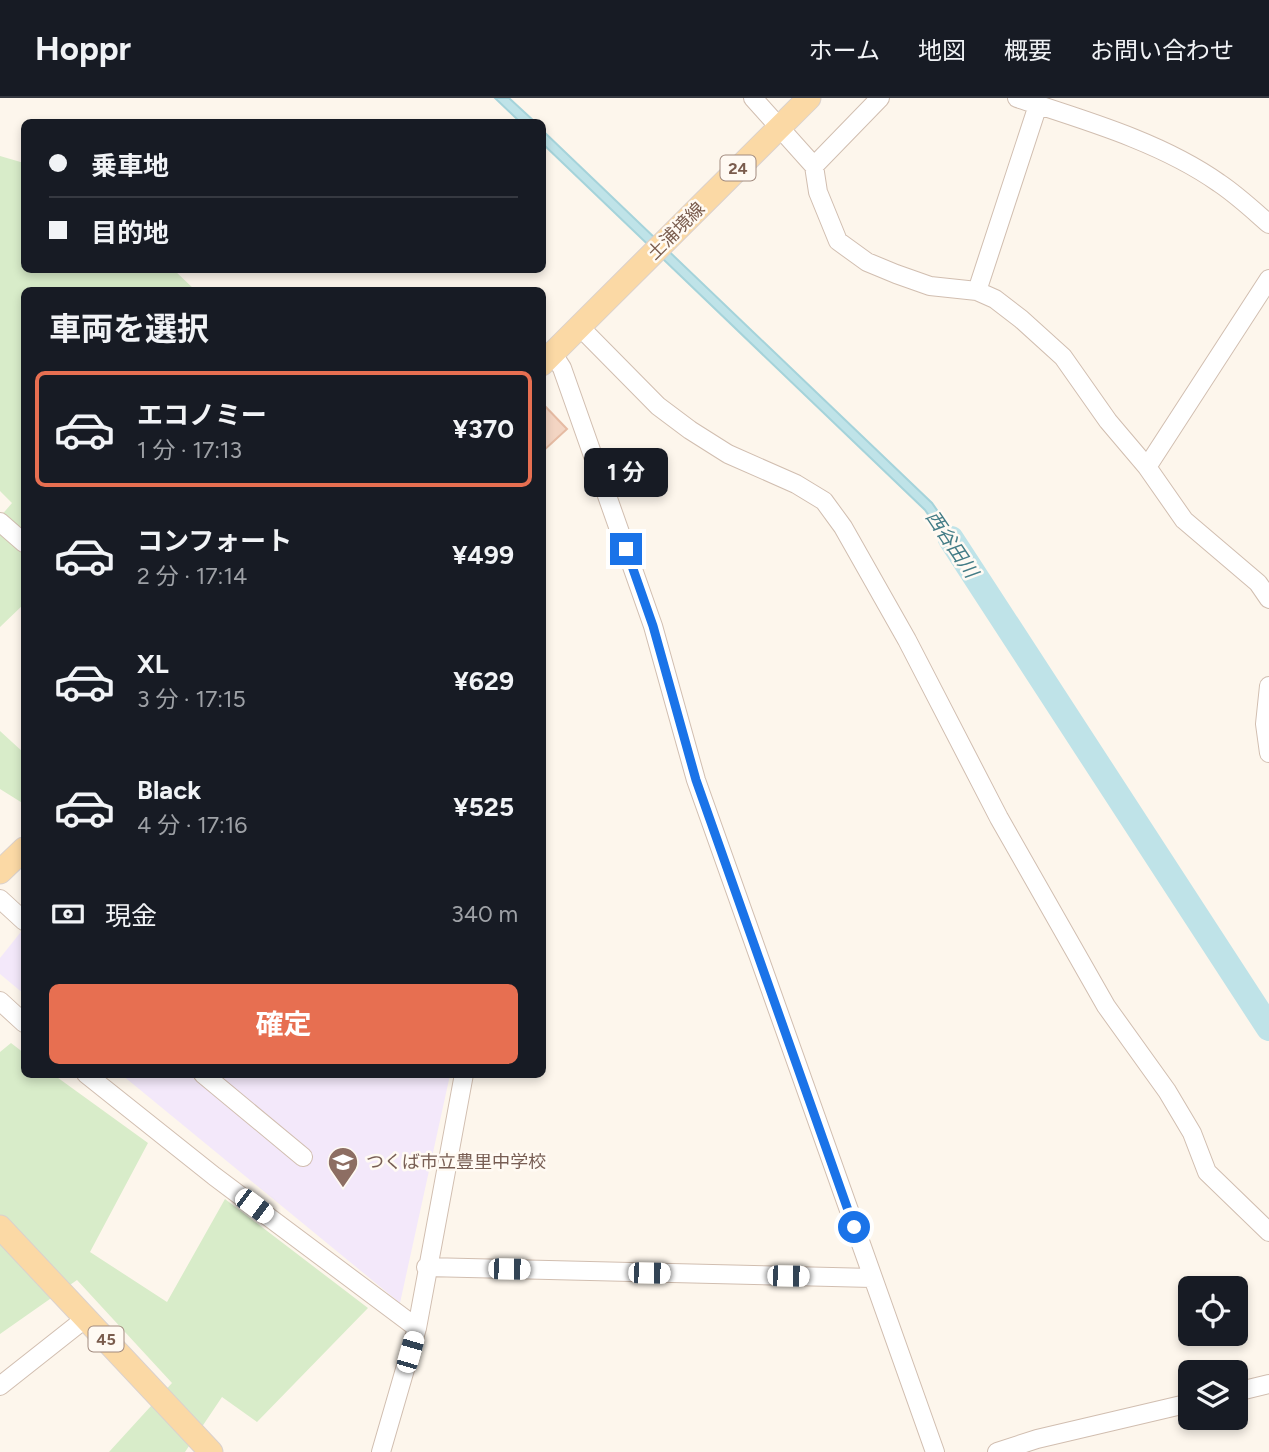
<!DOCTYPE html>
<html lang="ja">
<meta charset="utf-8">
<style>
body{margin:0;font-family:Figtree,"Noto Sans JP",sans-serif;background:#20242c;color:#f1f3f6;height:100vh;display:flex;flex-direction:column;font-size:26px;white-space:nowrap}
*{box-sizing:border-box;margin:0}
p{font-size:23px;color:#9ea1a6}
.icon{flex:none;width:38px;height:38px;fill:none;stroke:currentColor;stroke-width:2;stroke-linecap:round;stroke-linejoin:round}
.map{position:relative;flex:1;overflow:hidden}
.sheet{position:absolute;left:21px;top:189px;width:525px;height:791px;display:flex;flex-direction:column;background:#171b24;border-radius:10px;box-shadow:0 4px 10px #0003}
.sheet>*{flex:none}
.top-card{position:absolute;left:21px;top:21px;width:525px;height:154px;border-radius:10px;box-shadow:0 4px 10px #0003;display:grid;align-content:center;height:154px;padding:0 28px;background:#171b24}
.fabs{position:absolute;left:1178px;top:1178px;display:grid;gap:14px}
.fabs a{display:grid;place-items:center;width:70px;height:70px;border-radius:10px;background:#171b24;box-shadow:0 4px 10px #0003;font-size:35px}
.end{position:absolute;width:32px;height:32px;margin:-16px;border:9px solid #1a73e8;background:#fff;box-shadow:0 0 0 4px #fff}
.from{border-radius:50%}
.bubble{position:absolute;height:49px;border-radius:10px;background:#171b24;box-shadow:0 4px 10px #0003;font-size:23px;font-weight:700;line-height:49px;text-align:center}
.car{position:absolute;width:21px;height:42px;margin:-21px -10px;border-radius:9px;box-shadow:0 0 5px 2px #0007;background:linear-gradient(#fff 24%,#345 0 40%,#fff 0 76%,#345 0 86%,#fff 0)}
.top-card b{display:flex;align-items:center;gap:24px;height:66px;font-size:26px}
.top-card b+b{border-top:2px solid #363941}
.top-card i{width:18px;height:18px;background:#f1f3f6}
ul{padding:0;list-style:none}
li{display:flex;align-items:center;gap:21px;height:116px;margin:0 14px 10px;padding:0 14px;border:4px solid transparent;border-radius:10px}
li div{flex:1}
li b{display:block;font-size:26px}
li em{font-style:normal;font-weight:700}
li.on{border-color:#e76f51}
li>.icon{width:63px;height:63px;stroke-width:1.5}
h2{padding:0 28px;font-size:32px;line-height:84px}
.pay{display:flex;align-items:center;gap:18px;height:77px;padding:0 28px;font-size:26px}
.pay p{margin-inline-start:auto}
.action{display:flex;gap:14px;margin-top:auto;padding:14px 28px}
.action a{flex:1;height:80px;border-radius:10px;background:#e76f51;color:#fff;font-size:28px;font-weight:700;line-height:80px;text-align:center}
header{display:flex;align-items:center;gap:42px;box-sizing:border-box;height:98px;padding:0 35px;background:#171b24;border-bottom:2px solid #363941}
header strong{font-size:33px}
nav{display:flex;gap:38px;margin-inline-start:auto;font-size:24px}
.map>svg:first-child{display:block}
.education{fill:#f3e8fa}
.green{fill:#d8ecc9}
.water{fill:#bfe3e8;stroke:#a5d3da;stroke-width:2}
.lines{fill:none;stroke-linecap:round;stroke-linejoin:round}
.river{stroke:#bfe3e8;stroke-width:26}
.building{fill:#f3d5c3;stroke:#e6bba3;stroke-width:2}
.minor-casing{stroke:#d1beb0;stroke-width:20}
.major-casing{stroke:#dad1cd;stroke-width:25}
.minor{stroke:#fff;stroke-width:18}
.major{stroke:#fbd9a5;stroke-width:23}
.route{stroke:#1a73e8;stroke-width:9}
.labels{text-anchor:middle;dominant-baseline:central;stroke-width:5;stroke-linejoin:round;paint-order:stroke}
.shield{fill:#fffaf3;stroke:#a28b7f;stroke-width:2}
.shield-label{font-size:16px;font-weight:bold;fill:#7a5c4d}
.street-label{font-size:18px;fill:#7a5c4d;stroke:#fffaf3}
.education-label{font-size:18px;fill:#785e54;stroke:#fffaf3;text-anchor:start}
.water-label{font-size:19px;font-style:italic;fill:#437c86;stroke:#fffaf3}
</style>
<header>
<strong>Hoppr</strong>
<nav><a>ホーム</a><a>地図</a><a>概要</a><a>お問い合わせ</a></nav>
</header>
<div class="map">
<svg width="1269" height="1354" viewBox="0 0 1269 1354">
<rect width="100%" height="100%" fill="#fdf6ec"/>
<!-- education -->
<path class="education" d="M24 830V896L0 876V860Z
M122 977H450L400 1205Z"/>
<!-- green -->
<path class="green" d="M0 58 24 65V172H174L195 192H24V506L0 529V419L12 405 0 393Z
M0 633 24 655V706L0 691Z
M11 945 24 955V976L54 977 148 1045 90 1154 167 1204 225 1101 368 1210 257 1324 222 1299 185 1354H109L172 1285 77 1182 0 1236V954Z"/>
<!-- water -->
<path class="water" d="M495 0H509L535 24H520Z
M542 32 932 405 976 468 967 473 925 412 543 46Z"/>
<g class="lines">
<!-- river -->
<path class="river" d="M951 441 1269 930"/>
</g>
<!-- building -->
<path class="building" d="M542 305 567 331 542 354Z"/>
<g class="lines">
<!-- minor casing -->
<g class="minor-casing">
<path id="minor" d="M753 0 814 68 818 94 838 143 867 164 896 176 930 188 977 193 995 201 1021 221 1063 259 1108 323 1147 369 1184 422 1258 485 1269 501
M1017 0C1084 22 1161 44 1219 85 1237 97 1253 112 1269 126
M814 68 880 0
M977 193 1038 7
M580 229 658 308 690 332 728 356 796 386 824 403 843 429 907 542 999 720 1106 908 1167 993 1192 1035 1207 1074 1269 1134
M553 256 562 270 653 528 696 682 935 1354
M1147 369 1269 181
M0 424 24 445
M1269 588 1265 626 1269 655
M0 801 24 823
M0 903 24 925
M86 976 214 1078 417 1230
M203 976 303 1059
M426 1169 872 1180
M0 1288 86 1220
M1236 1294 1269 1286
M381 1354 417 1230 464 976
M997 1354 1037 1341 1190 1305"/>
</g>
<!-- major casing -->
<g class="major-casing">
<path id="major" d="M542 266 809 0
M0 774 24 751
M0 1129 211 1354"/>
</g>
<!-- minor -->
<use href="#minor" class="minor"/>
<!-- major -->
<use href="#major" class="major"/>
</g>
<g class="lines">
<!-- route -->
<path class="route" d="M626 451 653 528 696 682 854 1129"/>
</g>
<!-- icons -->
<defs>
<g id="school-pin" transform="scale(1.575)"><path d="M0 17L-7.5 6A9.5 9.5 0 1 1 7.5 6Z" fill="#8d6e63" stroke="#fffaf3"/><path d="M0-5L7-2L0 1L-7-2ZM-4 1L0 2.5L4 1V4Q0 6-4 4Z" fill="#fff"/></g>
</defs>
<g fill-rule="evenodd">
<use href="#school-pin" x="343" y="1064"/>
</g>
<g class="labels">
<!-- shield labels -->
<g class="shield">
<rect x="720.5" y="57.5" width="35" height="25" rx="5"/>
<rect x="88.5" y="1228.5" width="35" height="25" rx="5"/>
</g>
<g class="shield-label">
<text x="738" y="70">24</text>
<text x="106" y="1241">45</text>
</g>
<!-- street labels -->
<g class="street-label">
<text transform="translate(676 133) rotate(-45)">土浦境線</text>
</g>
<!-- education labels -->
<g class="education-label">
<text x="366" y="1064">つくば市立豊里中学校</text>
</g>
<!-- water labels -->
<g class="water-label">
<text transform="translate(952 446) rotate(56)">西谷田川</text>
</g>
</g>
</svg>
<div class="fabs">
<a><svg class="icon" aria-label="locate" viewBox="0 0 24 24"><circle cx="12" cy="12" r="6"/><path d="M12 2v4M12 18v4M2 12h4M18 12h4"/></svg></a>
<a><svg class="icon" aria-label="layers" viewBox="0 0 24 24"><path d="M12 4l9 5-9 5-9-5zM3 14l9 5 9-5"/></svg></a>
</div>
<i class="end from" style="left:854px;top:1129px"></i>
<i class="end" style="left:626px;top:451px"></i>
<div class="bubble" style="left:584px;top:350px;width:84px">1 分</div>
<i class="car" style="left:254px;top:1108px;rotate:127deg"></i>
<i class="car" style="left:509px;top:1171px;rotate:91deg"></i>
<i class="car" style="left:649px;top:1175px;rotate:91deg"></i>
<i class="car" style="left:788px;top:1178px;rotate:91deg"></i>
<i class="car" style="left:410px;top:1254px;rotate:16deg"></i>
<div class="top-card">
<b><i class="from"></i>乗車地</b>
<b><i></i>目的地</b>
</div>
<section class="sheet">
<h2>車両を選択</h2>
<ul>
<li class="on"><svg class="icon" aria-label="car" viewBox="0 0 24 24"><path d="M5 17H2v-5l4-1 3-4h7l3 4 3 1v5h-3M9 17h6M6 11h13"/><circle cx="7" cy="17" r="2"/><circle cx="17" cy="17" r="2"/></svg><div><b>エコノミー</b><p>1 分 · 17:13</p></div><em>¥370</em></li>
<li><svg class="icon" aria-label="car" viewBox="0 0 24 24"><path d="M5 17H2v-5l4-1 3-4h7l3 4 3 1v5h-3M9 17h6M6 11h13"/><circle cx="7" cy="17" r="2"/><circle cx="17" cy="17" r="2"/></svg><div><b>コンフォート</b><p>2 分 · 17:14</p></div><em>¥499</em></li>
<li><svg class="icon" aria-label="car" viewBox="0 0 24 24"><path d="M5 17H2v-5l4-1 3-4h7l3 4 3 1v5h-3M9 17h6M6 11h13"/><circle cx="7" cy="17" r="2"/><circle cx="17" cy="17" r="2"/></svg><div><b>XL</b><p>3 分 · 17:15</p></div><em>¥629</em></li>
<li><svg class="icon" aria-label="car" viewBox="0 0 24 24"><path d="M5 17H2v-5l4-1 3-4h7l3 4 3 1v5h-3M9 17h6M6 11h13"/><circle cx="7" cy="17" r="2"/><circle cx="17" cy="17" r="2"/></svg><div><b>Black</b><p>4 分 · 17:16</p></div><em>¥525</em></li>
</ul>
<div class="pay"><svg class="icon" aria-label="cash" viewBox="0 0 24 24"><path d="M3 7h18v10H3z"/><circle cx="12" cy="12" r="2"/></svg>現金<p>340 m</p></div>
<div class="action"><a>確定</a></div>
</section>
</div>
